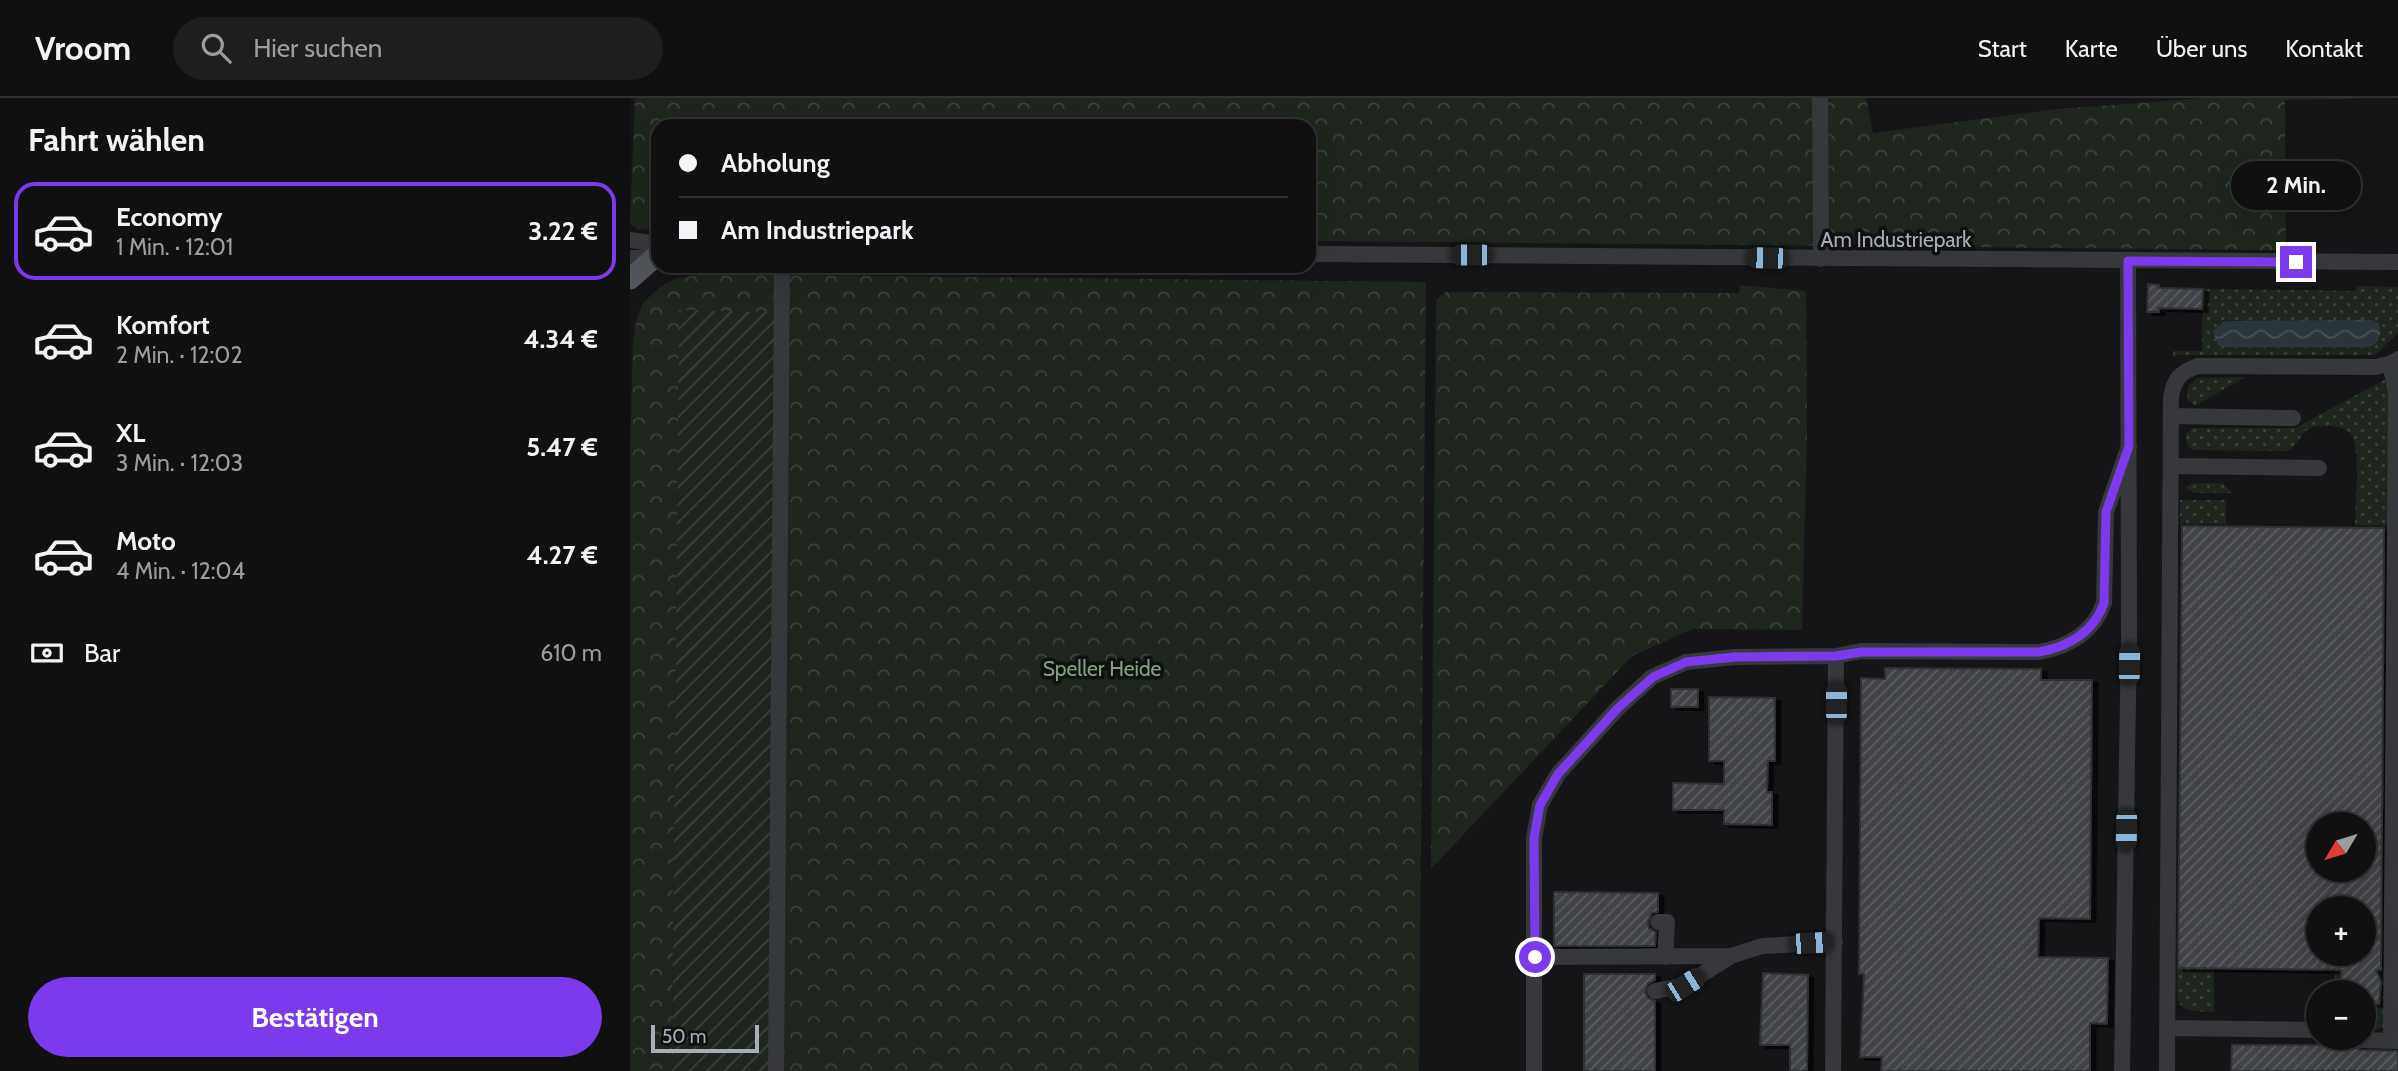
<!DOCTYPE html>
<html lang="de">
<meta charset="utf-8">
<style>
body{margin:0;font-family:Cabin,sans-serif;background:#1e1e1f;color:#f1f3f6;height:100vh;display:flex;flex-direction:column;font-size:26px;white-space:nowrap}
*{box-sizing:border-box;margin:0}
p{font-size:23px;color:#9c9d9f}
.icon{flex:none;width:38px;height:38px;fill:none;stroke:currentColor;stroke-width:2;stroke-linecap:round;stroke-linejoin:round}
.map{position:relative;flex:1;overflow:hidden}
.drawer{display:flex;flex-direction:column;background:#101011;width:630px}
.drawer>*{flex:none}
.guide{position:absolute;left:21px;top:21px;width:665px;height:154px;border-radius:21px;box-shadow:0 7px 28px #0002,0 0 0 2px #303031;display:grid;align-content:center;height:154px;padding:0 28px;background:#101011}
.needle{width:46px;rotate:232deg}
.fabs{position:absolute;left:1676px;top:714px;display:grid;gap:14px}
.fabs a{display:grid;place-items:center;width:70px;height:70px;border-radius:50%;background:#101011;box-shadow:0 7px 28px #0002,0 0 0 2px #303031;font-size:35px}
.scale{position:absolute;left:21px;bottom:18px;width:108px;box-sizing:border-box;padding-left:7px;border:4px solid #a7aeb8;border-top:0;font-size:19px;line-height:24px;white-space:nowrap;color:#a7aeb8;-webkit-text-stroke:5px #101012;paint-order:stroke}
.end{position:absolute;width:32px;height:32px;margin:-16px;border:9px solid #7c3aed;background:#fff;box-shadow:0 0 0 4px #fff}
.from{border-radius:50%}
.bubble{position:absolute;height:49px;border-radius:24px;background:#101011;box-shadow:0 7px 28px #0002,0 0 0 2px #303031;font-size:23px;font-weight:800;line-height:49px;text-align:center}
.car{position:absolute;width:21px;height:42px;margin:-21px -10px;border-radius:9px;box-shadow:0 0 5px 2px #0007;background:linear-gradient(#222 24%,#8ab4d8 0 40%,#222 0 76%,#8ab4d8 0 86%,#222 0)}
.guide b{display:flex;align-items:center;gap:24px;height:66px;font-size:26px}
.guide b+b{border-top:2px solid #303031}
.guide i{width:18px;height:18px;background:#f1f3f6}
ul{padding:0;list-style:none}
li{display:flex;align-items:center;gap:21px;height:98px;margin:0 14px 10px;padding:0 14px;border:4px solid transparent;border-radius:21px}
li div{flex:1}
li b{display:block;font-size:26px}
li em{font-style:normal;font-weight:800}
li.on{border-color:#7c3aed}
li>.icon{width:63px;height:63px;stroke-width:1.5}
h2{padding:0 28px;font-size:32px;line-height:84px}
.pay{display:flex;align-items:center;gap:18px;height:77px;padding:0 28px;font-size:26px}
.pay p{margin-inline-start:auto}
.action{display:flex;gap:14px;margin-top:auto;padding:14px 28px}
.action a{flex:1;height:80px;border-radius:42px;background:#7c3aed;color:#fff;font-size:28px;font-weight:800;line-height:80px;text-align:center}
header{display:flex;align-items:center;gap:42px;box-sizing:border-box;height:98px;padding:0 35px;background:#101011;border-bottom:2px solid #303031}
header strong{font-size:33px}
nav{display:flex;gap:38px;margin-inline-start:auto;font-size:24px}
.search{width:490px;height:63px;background:#1e1e1f;display:flex;align-items:center;gap:18px;box-sizing:border-box;padding:0 24px;border-radius:38px;color:#9c9d9f;font-size:26px}
main{display:flex;flex:1;min-height:0}
.map>svg:first-child{display:block}
.grass{fill:url(#grass-dots)}
.forest{fill:url(#forest-crowns)}
.garden{fill:url(#garden-furrows)}
.water{fill:url(#water-waves)}
.building{fill:url(#building-hatch);stroke:#2f3033;stroke-width:2;fill-rule:evenodd;filter:url(#shadow)}
.lines{fill:none;stroke-linecap:round;stroke-linejoin:round}
.minor{stroke:#36383c;stroke-width:16}
.major{stroke:#52555b;stroke-width:21}
.route{stroke:#7c3aed;stroke-width:9}
.labels{text-anchor:middle;dominant-baseline:central;stroke-width:7;stroke-linejoin:round;paint-order:stroke}
.street-label{font-size:21px;fill:#a7aeb8;stroke:#101012}
.park-label{font-size:21px;fill:#7fa47d;stroke:#101012}
</style>
<header>
<strong>Vroom</strong>
<div class="search"><svg class="icon" aria-label="search" viewBox="0 0 24 24"><circle cx="10" cy="10" r="6"/><path d="M15 15l6 6"/></svg>Hier suchen</div>
<nav><a>Start</a><a>Karte</a><a>Über uns</a><a>Kontakt</a></nav>
</header>
<main>
<section class="drawer">
<h2>Fahrt wählen</h2>
<ul>
<li class="on"><svg class="icon" aria-label="car" viewBox="0 0 24 24"><path d="M5 17H2v-5l4-1 3-4h7l3 4 3 1v5h-3M9 17h6M6 11h13"/><circle cx="7" cy="17" r="2"/><circle cx="17" cy="17" r="2"/></svg><div><b>Economy</b><p>1 Min. · 12:01</p></div><em>3.22 €</em></li>
<li><svg class="icon" aria-label="car" viewBox="0 0 24 24"><path d="M5 17H2v-5l4-1 3-4h7l3 4 3 1v5h-3M9 17h6M6 11h13"/><circle cx="7" cy="17" r="2"/><circle cx="17" cy="17" r="2"/></svg><div><b>Komfort</b><p>2 Min. · 12:02</p></div><em>4.34 €</em></li>
<li><svg class="icon" aria-label="car" viewBox="0 0 24 24"><path d="M5 17H2v-5l4-1 3-4h7l3 4 3 1v5h-3M9 17h6M6 11h13"/><circle cx="7" cy="17" r="2"/><circle cx="17" cy="17" r="2"/></svg><div><b>XL</b><p>3 Min. · 12:03</p></div><em>5.47 €</em></li>
<li><svg class="icon" aria-label="car" viewBox="0 0 24 24"><path d="M5 17H2v-5l4-1 3-4h7l3 4 3 1v5h-3M9 17h6M6 11h13"/><circle cx="7" cy="17" r="2"/><circle cx="17" cy="17" r="2"/></svg><div><b>Moto</b><p>4 Min. · 12:04</p></div><em>4.27 €</em></li>
</ul>
<div class="pay"><svg class="icon" aria-label="cash" viewBox="0 0 24 24"><path d="M3 7h18v10H3z"/><circle cx="12" cy="12" r="2"/></svg>Bar<p>610 m</p></div>
<div class="action"><a>Bestätigen</a></div>
</section>
<div class="map">
<svg width="1768" height="973" viewBox="0 0 1768 973">
<defs>
<pattern id="grass-dots" width="8" height="8" patternUnits="userSpaceOnUse" patternTransform="scale(1.75)"><rect width="8" height="8" fill="#1d251d"/><path d="M2 2h.1M6 6h.1" fill="none" stroke="#3b423c" stroke-width="1.8" stroke-linecap="round"/></pattern>
<pattern id="forest-crowns" width="20" height="18" patternUnits="userSpaceOnUse" patternTransform="scale(1.75)"><rect width="20" height="18" fill="#1d251d"/><path d="M2 6a3 3 0 1 1 6 0M12 15a3 3 0 1 1 6 0" fill="none" stroke="#3b423c"/></pattern>
<pattern id="garden-furrows" width="10" height="10" patternUnits="userSpaceOnUse" patternTransform="scale(1.75)"><rect width="10" height="10" fill="#1d251d"/><path d="M-1 1l2-2M0 10L10 0M9 11l2-2" fill="none" stroke="#3b423c"/></pattern>
<pattern id="water-waves" width="16" height="10" patternUnits="userSpaceOnUse" patternTransform="scale(1.75)"><rect width="16" height="10" fill="#2b363c"/><path d="M0 5q4-4 8 0t8 0" fill="none" stroke="#475156"/></pattern>
<pattern id="building-hatch" width="6" height="6" patternUnits="userSpaceOnUse" patternTransform="scale(1.75)"><rect width="6" height="6" fill="#414347"/><path d="M-1 1l2-2M0 6l6-6M5 7l2-2" fill="none" stroke="#5a5c5f"/></pattern>
<filter id="shadow"><feDropShadow dx="5.5" dy="3" stdDeviation="0" flood-color="#0009"/></filter>
</defs>
<rect width="100%" height="100%" fill="#151517"/>
<!-- grass -->
<path class="grass" d="M1726 188 1768 189V235L1745 257H1547V259H1543V253H1572L1573 191 1725 193Z
M1615 279 1565 308 1557 302 1558 289 1567 280Z
M1756 281 1758 288 1760 428 1725 427C1725 408 1732 349 1720 335 1713 327 1694 327 1684 329 1669 332 1670 349 1656 353L1563 352 1557 348 1556 336 1562 330H1665Z
M1563 385H1593L1602 395H1564L1555 389Z
M1550 402H1596V426H1550Z
M1547 871H1584V914C1543 913 1547 909 1547 871Z
M1705 872 1757 873 1754 929 1738 935V915H1734V894H1705Z"/>
<!-- forest -->
<path class="forest" d="M5 0H1236L1243 35 1427 11 1574 0H1768L1655 2 1656 152 679 143V28H28V132L8 131 0 126Z
M80 175 150 177 149 214 49 212 42 973H0V363L3 245 6 224 13 205 30 189 44 181Z
M155 177 796 184 789 973H149Z
M1110 187 1176 193 1177 336 1172 532 1063 531 1002 558 801 771 806 202 816 194 1109 195Z"/>
<!-- garden -->
<path class="garden" d="M49 212 149 214 143 973H42Z"/>
<!-- water -->
<path class="water" d="M1743 222 1749 225C1752 236 1749 246 1738 249H1594L1588 247 1583 233 1593 224 1601 223Z"/>
<!-- building -->
<path class="building" d="M1518 186 1529 187V190L1573 191 1572 211 1529 210V214H1517Z
M1552 428 1754 430 1751 872H1746L1751 884 1749 906 1737 905 1734 902V894H1711V872L1548 870ZM1689 726H1734V772H1689ZM1689 810H1734V856H1689Z
M1255 570 1411 571V582H1462L1460 821 1409 820 1408 859 1478 860 1477 926 1460 925V973H1251L1252 959H1230L1234 876H1229L1231 580 1255 581Z
M1041 591H1068V609H1041Z
M1079 599 1145 600V663H1138L1137 694H1142V727L1094 726V712H1043V685L1094 686V663H1079Z
M924 794 1028 795V814L1022 815 1018 823 1019 830 1026 834 1025 848H924Z
M1133 875 1178 877 1177 973H1160V947H1130Z
M954 876H1025V882L1018 886 1015 894 1018 900 1025 903V973H954Z
M1602 947H1721L1731 952 1768 953V973H1601Z"/>
<g class="lines">
<!-- minor -->
<path class="minor" d="M1190 0 1191 161
M0 142 28 146
M679 156 1768 164
M0 160 28 158
M1760 265 1766 295 1761 943
M1541 318 1663 320
M1541 368 1689 370
M1028 824H1037L1035 859
M905 859 1101 858 1132 848 1205 844
M1025 893 1055 887 1101 858
M1537 930 1689 932
M1728 940 1731 942 1768 943
M146 973 152 168
M904 973V740L910 707 928 676 988 610 1022 579 1056 564 1105 559 1206 558
M1203 973 1206 558 1231 553 1409 554C1438 549 1464 534 1474 505L1476 414 1499 348
M1492 973 1499 538 1498 163
M1537 973 1541 299C1544 281 1550 274 1568 268L1746 269 1763 265 1768 261"/>
<!-- major -->
<path class="major" d="M0 181 25 159"/>
</g>
<g class="lines">
<!-- route -->
<path class="route" d="M905 859 904 740 910 707 928 676 988 610 1023 579 1056 564 1105 559 1206 558 1231 554H1409C1438 549 1464 534 1474 505L1476 414 1499 348 1498 163 1666 164"/>
</g>
<g class="labels">
<!-- street labels -->
<g class="street-label">
<text x="1266" y="141">Am Industriepark</text>
</g>
<!-- park labels -->
<g class="park-label">
<text x="472" y="570">Speller Heide</text>
</g>
</g>
</svg>
<div class="fabs">
<a><svg class="needle" viewBox="-14 -14 28 28"><path d="M0-13l5 13h-10z" fill="#e53935"/><path d="M0 13l5-13h-10z" fill="#9c9d9f"/></svg></a>
<a>+</a>
<a>−</a>
</div>
<div class="scale">50 m</div>
<i class="end from" style="left:905px;top:859px"></i>
<i class="end" style="left:1666px;top:164px"></i>
<div class="bubble" style="left:1601px;top:63px;width:130px">2 Min.</div>
<i class="car" style="left:841px;top:157px;rotate:270deg"></i>
<i class="car" style="left:1137px;top:160px;rotate:271deg"></i>
<i class="car" style="left:1499px;top:566px;rotate:1deg"></i>
<i class="car" style="left:1206px;top:605px;rotate:0deg"></i>
<i class="car" style="left:1496px;top:732px;rotate:181deg"></i>
<i class="car" style="left:1181px;top:845px;rotate:87deg"></i>
<i class="car" style="left:1055px;top:887px;rotate:58deg"></i>
<div class="guide">
<b><i class="from"></i>Abholung</b>
<b><i></i>Am Industriepark</b>
</div>
</div>
</main>
